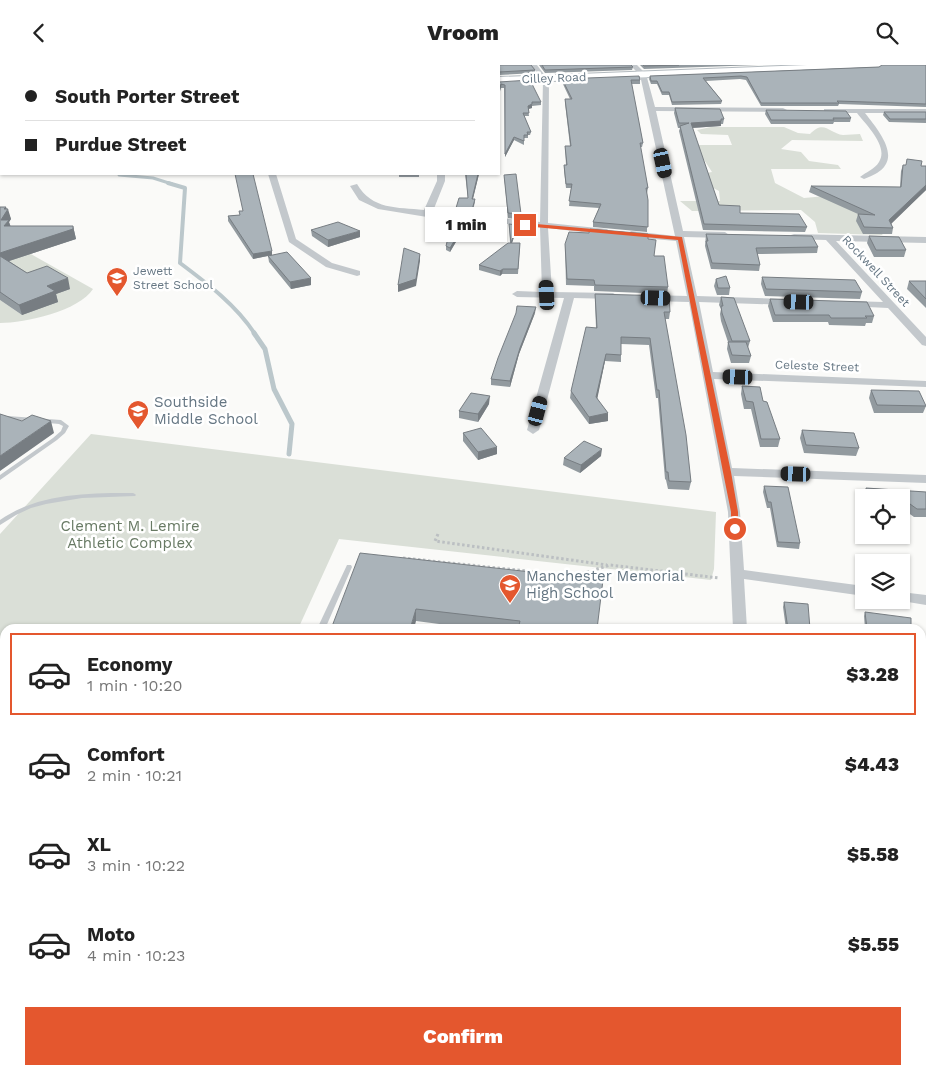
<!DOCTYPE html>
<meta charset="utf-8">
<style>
body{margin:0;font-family:"Work Sans",sans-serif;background:#f6f6f6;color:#222;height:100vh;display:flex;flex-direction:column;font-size:19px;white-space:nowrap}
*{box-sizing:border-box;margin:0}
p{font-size:16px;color:#767676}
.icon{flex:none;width:28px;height:28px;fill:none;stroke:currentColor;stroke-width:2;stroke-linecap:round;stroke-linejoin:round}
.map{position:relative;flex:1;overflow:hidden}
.sheet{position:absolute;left:0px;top:559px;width:926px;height:451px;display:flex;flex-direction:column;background:#fff;border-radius:15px 15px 0 0;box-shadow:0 1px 4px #0004}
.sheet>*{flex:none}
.banner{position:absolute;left:0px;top:0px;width:500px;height:110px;box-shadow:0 1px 4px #0004;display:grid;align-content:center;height:110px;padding:0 25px;background:#fff}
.controls{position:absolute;left:855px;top:424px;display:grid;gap:10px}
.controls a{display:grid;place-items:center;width:55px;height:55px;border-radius:0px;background:#fff;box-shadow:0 1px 4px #0004;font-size:25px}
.end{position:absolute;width:22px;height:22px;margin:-11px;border:6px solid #e4572e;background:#fff;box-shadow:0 0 0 2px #fff}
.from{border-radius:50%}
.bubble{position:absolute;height:35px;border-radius:0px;background:#fff;box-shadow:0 1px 4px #0004;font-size:16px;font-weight:800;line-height:35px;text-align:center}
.car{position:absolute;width:15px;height:30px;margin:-15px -8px;border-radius:6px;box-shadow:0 0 4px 1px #0007;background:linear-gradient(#222 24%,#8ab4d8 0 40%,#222 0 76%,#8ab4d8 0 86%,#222 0)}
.banner b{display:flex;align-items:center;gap:18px;height:48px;font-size:19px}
.banner b+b{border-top:1px solid #e0e0e0}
.banner i{width:12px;height:12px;background:#222}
ul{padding:9px 0 0;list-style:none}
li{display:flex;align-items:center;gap:15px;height:82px;margin:0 10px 8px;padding:0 15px;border:2px solid transparent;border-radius:0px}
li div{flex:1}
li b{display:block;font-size:19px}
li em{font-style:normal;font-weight:800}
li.on{border-color:#e4572e}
li>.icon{width:45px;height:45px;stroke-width:1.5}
.cta{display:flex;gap:10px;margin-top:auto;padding:10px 25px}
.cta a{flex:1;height:58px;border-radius:0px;background:#e4572e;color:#fff;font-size:20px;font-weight:800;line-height:58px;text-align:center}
header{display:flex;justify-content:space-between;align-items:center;height:65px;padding:0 25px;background:#fff;font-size:22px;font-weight:800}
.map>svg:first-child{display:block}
.green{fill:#dadfd7}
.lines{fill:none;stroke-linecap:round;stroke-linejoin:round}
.stream-far2{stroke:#bbc7cb;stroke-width:3}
.stream-far1{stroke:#bbc7cb;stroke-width:4}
.stream{stroke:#bbc7cb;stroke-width:5}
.secondary-casing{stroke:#b3babf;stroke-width:2}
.path{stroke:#bbbfc2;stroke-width:3;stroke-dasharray:2.5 2.5;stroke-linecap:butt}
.lane{fill:#c3c8cc;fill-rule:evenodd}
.street{fill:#c3c8cc;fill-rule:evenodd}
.secondary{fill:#fff;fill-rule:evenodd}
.wall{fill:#929a9f}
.shaded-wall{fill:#777d82}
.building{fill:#aab3b9;stroke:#777d82}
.route{fill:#e4572e}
.labels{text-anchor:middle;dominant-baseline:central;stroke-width:5;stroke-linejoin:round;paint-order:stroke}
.far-street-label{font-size:12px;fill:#657683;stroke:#fff}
.far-poi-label{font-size:12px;fill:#657683;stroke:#fff;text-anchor:start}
.poi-label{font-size:15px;fill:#657683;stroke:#fff;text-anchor:start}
.park-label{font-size:15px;fill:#687a64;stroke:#fff}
</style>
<header><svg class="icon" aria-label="back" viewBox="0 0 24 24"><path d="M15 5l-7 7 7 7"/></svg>Vroom<svg class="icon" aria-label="search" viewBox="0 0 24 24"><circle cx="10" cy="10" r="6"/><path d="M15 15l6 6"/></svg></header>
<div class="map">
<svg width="926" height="1009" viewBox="0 0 926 1009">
<rect width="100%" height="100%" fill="#fafaf8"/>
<!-- green -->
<path class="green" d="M711 62H784L798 68 810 69C824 54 829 68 843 70 849 70 855 69 860 69L863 76 792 75 781 84 801 87 809 96 838 100 841 104H771L775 118 804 133 848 129 895 150 882 170 818 168 815 157 801 145 692 146 680 136H720L719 126 690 111 712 107 697 84V80H732L728 70 701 69 697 65Z
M29 188 93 224C79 246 25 258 0 258V235L22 250 0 199Z
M91 369 716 447 714 504 711 515 339 474 298 564H5V1005H101L99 1009H0V469Z"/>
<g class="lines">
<!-- stream-far2 -->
<path class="stream-far2" d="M119 110 153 113 172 119"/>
<!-- stream-far1 -->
<path class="stream-far1" d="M168 118 185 123 180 198C208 219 236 240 255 269"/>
<!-- stream -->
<path class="stream" d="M254 268 265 284 274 324 292 359 289 389"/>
<!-- secondary casing -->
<g class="secondary-casing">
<path id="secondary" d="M807 0H883L878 3 499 18V12Z"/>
</g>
<!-- path -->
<path class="path" d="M438 469 435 476 607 500
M403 493 564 510 581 509 610 500 719 513"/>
<!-- lane -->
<path class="lane" d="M8 351 61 355 69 361 65 368 57 375 0 415V410L53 373 61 366 63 361 59 359 6 354 5 353Z
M133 428 135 429 136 430 135 431 82 433 46 439 31 443 16 450 0 460V455C39 428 88 428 133 428Z
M347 500H351L352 502 325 564H317Z
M0 615 5 616V622L0 621Z
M91 1005H102L101 1009H90Z"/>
<!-- street -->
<path class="street" d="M432 0H439V1H433Z
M531 0H537L549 16 548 158 607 164 611 167 607 170 548 163 552 227 613 228 618 231 613 234 574 233 539 365 533 369 527 365 564 233 517 232 512 229 517 226 542 227 540 162 427 152 378 144 359 135 350 121 357 119C372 145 397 142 424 145L437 116V109H445V116L433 146 540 157 543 16Z
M630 0H637L646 9 655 42 783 43 787 45 783 47 656 46 683 166 725 167 729 170 725 173 684 172 697 231 788 234 793 237 788 240 699 237 713 307 926 316V322L714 314 732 403 926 410V418L734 411 740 447 744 505 864 521V531L744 514 747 564H733L728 447 689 237 650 236 645 233 650 230 687 231 676 176 631 172 627 169 631 166 675 171 640 10Z
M824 44H926V48H865C883 71 907 100 864 114L860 112C866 107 875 104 879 97 889 81 866 60 857 48H824Z
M268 109H276L296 174 332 198 360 206V210L357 211 326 202 289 177Z
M794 169 926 172V178L836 176 926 272V281L922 280 888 243 847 241V237L850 236 883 237 826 175 791 174V170Z
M901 527 926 530V540L896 535H901Z
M748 1005H770V1009H748Z"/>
<!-- secondary -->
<use href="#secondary" class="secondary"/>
</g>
<!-- wall -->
<path class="wall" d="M450 0H531L535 5V8L499 10V1H450Z
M539 0H631L633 2 632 5 545 8Z
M640 0H759L644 4Z
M926 0V42L839 39 838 41H761L746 15 740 14 706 16 722 36 721 39 672 40 669 30H662L657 19H651L649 14 650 11Z
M562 14 640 15V19H631L643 78 642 82H640L648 123 647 128V167L593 162V157L599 143 569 141 571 123H566L564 105V100H566L565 81H570L565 38V34H570L562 17Z
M499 15V17L541 37V40L532 41V43L528 44 529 51H524L531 67 530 70H528V73H524V80L514 75 505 92 504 23H501L499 30Z
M675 43 724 54 723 59H721V61L692 63 719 140 740 148 807 162 805 167 703 165 679 66 680 63H678L674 48Z
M766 45 851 53 850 57H834L833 59H771L765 49Z
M884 47H926V58L889 57 883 50Z
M903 100 921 101 926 125 891 158 893 163 892 169H863L856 156 858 149 809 127 811 121 900 122 901 106Z
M399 109H419V112H399Z
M465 109H479L473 134 475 137 472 149 456 147V143L468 133Z
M504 110 521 149 520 155 508 153Z
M0 141V142H6L11 154 9 157 10 161H73L76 174 9 196 27 208 70 224 56 229 58 237 22 250 0 235Z
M243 146 272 190 311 220 291 224 269 197 268 191 253 194 228 156V151L240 150Z
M467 158 450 187 446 185V181Z
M509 159 517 160V163L512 178H520L518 209H502L500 211 479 205V200L510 178Z
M311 165 360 172 328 182 312 171Z
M706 169 818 182 817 188 757 189 760 200 759 206 711 204 705 181Z
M869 171 906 185 904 192H874L867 178Z
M648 174 654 191 668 222 667 229 594 226V221L566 220 565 179Z
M762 212 862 227 860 234 765 231 761 219Z
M716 214 730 223 729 230H717L714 221Z
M909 216H926V243L907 224Z
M595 229 670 247 669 254H665L691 417 689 425 668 424 666 415 665 414 658 333H656L649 280 621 279V297L605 296 597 333 608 356 589 359 570 333 571 326 596 263 595 236Z
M721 232 750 276 748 283 751 291 749 298H731L727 284 728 277 721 256 720 249 721 244 719 240Z
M770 234 874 251 872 258H866L865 261 829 260 828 257H773L768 241Z
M535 248 519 289 510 322 491 320V314Z
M742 321 763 336 780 374 778 382H760L751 344H744L741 329Z
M871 325 926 341 923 348H874L869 333Z
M489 339 478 357 459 353V346Z
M802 365 859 383 856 391 804 388 800 373Z
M463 368 497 389 478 395 463 376Z
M601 391 580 408 563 400 564 393Z
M764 421 800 478 799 484 777 482 770 443H767L763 427Z
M866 423 926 427V452H914L907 447H901V432H864V434L863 431Z
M360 488 597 564H478L416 556Z
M784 537 810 564H786L783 542Z
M865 547 911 564H865L864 551Z
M921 671 926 673V727L921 725Z
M921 760H926V789H921Z"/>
<!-- shaded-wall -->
<path class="shaded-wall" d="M532 39V43L528 44V41Z
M721 56V61L690 63 691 58Z
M514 72V75L505 92V89Z
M1 80V88L0 89V82Z
M478 109H479L472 137V134Z
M926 120V125L888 162 889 155Z
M6 142 7 146 8 144 11 154 9 157 12 165 7 171 1 155 4 144Z
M467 155V158L450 187V183Z
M517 160V163L511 181V178Z
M73 161 76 174 0 199V188Z
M360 166V172L328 182V175Z
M272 186V190L253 194V189Z
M420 189V196L416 221 398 227V220Z
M503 204 502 209 500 211V206Z
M68 213 70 224 56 229 58 237 22 250 19 240 47 221Z
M311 213V220L291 224 290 217Z
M536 242 535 248 519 289 510 322V316L520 283Z
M606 289 605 296 596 340V332Z
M490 331 489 339 478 357V349Z
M608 348V356L589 359V352Z
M51 356 54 368 0 406V391Z
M497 382V389L478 395V387Z
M602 384 601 391 580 408 581 400Z
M416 544V556L414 564H410Z
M412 1005H415L414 1009H411Z"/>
<!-- building -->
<path class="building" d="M0 0H423V1H1V5Z
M451 0H531L535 5 499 7V1H452Z
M542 0H631L633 2 545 5Z
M643 0H679L644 1Z
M882 0H926V39L837 36 839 38H761L747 12 741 11 703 13 722 36 672 37 669 27H662L657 16H651L650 11 879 2Z
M0 8H1V24L0 25Z
M639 11 640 15H631L643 78H640L648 123H646L648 135V162L593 157 601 139 569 136 572 119H566L564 100H567L565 81H571L565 34H572L562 14Z
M499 15V17L530 15 541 37H532V39L528 41 529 48H523L531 67H527L528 70H524V76L514 72 505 89V20L501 19 499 27Z
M675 43 720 44 724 54H721V56L691 58 719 140 740 141V148L799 149 807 162 704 159 680 61 689 58H679Z
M766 45 846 46 851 53H833L834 55H771Z
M884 47H926V54H890Z
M1 60V80L0 82V61Z
M907 94 922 96 921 101H926V120L889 155 893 163 864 162 858 149 875 150 811 121 901 122 903 100H906Z
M235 109H253L272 186 253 189 228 151 240 150 239 146H243Z
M466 109H478L472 134H475L472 145 456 143 459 133H468Z
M516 109 521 149 508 148 504 110Z
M0 142H6L4 144H8L1 155H9L4 161H73V164L0 188Z
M453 153 467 155 450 183 446 181Z
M338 157 360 166 328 175 311 165Z
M509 159 517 160 511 178Z
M590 164 648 169V174L656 175 654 191H664L668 222 595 220 594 215 567 214 565 179 569 167 589 168Z
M706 169 812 171 818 182 756 183 760 200 712 198 706 176H708Z
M869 171 899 172 906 185H876Z
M508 178H520L518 204H503L500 206 479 200Z
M404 183 420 189 416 214 398 220Z
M287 187 311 213 290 217 268 191Z
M0 191 27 208 47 201 68 213 47 221 55 226 19 240 0 227Z
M726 211 730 223H718L716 214Z
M762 212 855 215 862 227 766 224Z
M909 216H926V234Z
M595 229 669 231 670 247H664L686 370 691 417 669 416 668 407H666L659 325H657L650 273 621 272V290L606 289 596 332 608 348 589 352 571 326 586 262 597 263Z
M721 232 734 233 750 276H732L722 248 721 241H723Z
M770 234 867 237 874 251H865L867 253H831L829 250H775Z
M517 241 536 242 520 283 510 316 491 314 498 293 516 248Z
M728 277H746L751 291 732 290Z
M742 321 760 322 763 336 767 337 780 374H761L753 337 746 336Z
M871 325 919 326 926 341 877 340Z
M471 328 490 331 478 349 459 346Z
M0 349 22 356 32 350 51 356 0 391Z
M481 363 497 382 478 387 463 368Z
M802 365 854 368 859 383 806 380Z
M584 376 602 384 581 400 564 393Z
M764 421 788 422 800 478 778 477 771 437H768Z
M866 423 926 427V444H917L910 439H901V432H868Z
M360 488 603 515 597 564H518L520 556 416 544 410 564H331Z
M784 537 808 539 810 564H788Z
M865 547 911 553V564H867Z
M921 671 926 673V722L921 720Z
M921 760H926V785H922L921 784Z
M160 1005H412L411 1009H159Z
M820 1005H855V1009H820Z"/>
<!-- route -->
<path class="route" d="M525 158 682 172 731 407 738 447V466L731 464V447L723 407 678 175 523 161Z"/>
<!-- icons -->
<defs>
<g id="school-pin" transform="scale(1.125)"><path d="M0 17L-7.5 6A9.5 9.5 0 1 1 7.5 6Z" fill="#e4572e" stroke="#fff"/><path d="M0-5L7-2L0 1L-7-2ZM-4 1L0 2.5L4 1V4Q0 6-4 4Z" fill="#fff"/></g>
</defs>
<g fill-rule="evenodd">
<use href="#school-pin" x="117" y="213"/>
<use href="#school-pin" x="138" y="346"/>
<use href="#school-pin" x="510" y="520"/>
</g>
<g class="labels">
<!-- far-street labels -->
<g class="far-street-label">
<text transform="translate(554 13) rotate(-2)">Cilley Road</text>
<text transform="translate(876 206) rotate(47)">Rockwell Street</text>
<text transform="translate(817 301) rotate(2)">Celeste Street</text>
</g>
<!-- far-poi labels -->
<g class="far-poi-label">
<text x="133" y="206">Jewett<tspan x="133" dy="14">Street School</tspan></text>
</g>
<!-- poi labels -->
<g class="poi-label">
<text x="154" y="337">Southside<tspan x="154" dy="17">Middle School</tspan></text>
<text x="526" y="511">Manchester Memorial<tspan x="526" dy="17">High School</tspan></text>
</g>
<!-- park labels -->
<g class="park-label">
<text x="130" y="461">Clement M. Lemire<tspan x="130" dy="17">Athletic Complex</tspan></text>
</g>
</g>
</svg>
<div class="controls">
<a><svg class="icon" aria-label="locate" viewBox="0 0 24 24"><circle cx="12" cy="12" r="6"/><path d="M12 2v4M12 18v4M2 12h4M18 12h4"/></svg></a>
<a><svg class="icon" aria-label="layers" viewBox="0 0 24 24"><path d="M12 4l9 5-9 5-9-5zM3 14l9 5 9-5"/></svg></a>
</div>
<i class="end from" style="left:735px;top:464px"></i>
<i class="end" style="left:525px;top:160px"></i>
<div class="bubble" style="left:425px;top:142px;width:82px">1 min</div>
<i class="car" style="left:663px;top:98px;rotate:168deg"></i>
<i class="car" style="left:547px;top:230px;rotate:357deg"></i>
<i class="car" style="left:656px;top:233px;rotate:92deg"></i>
<i class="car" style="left:799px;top:237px;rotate:272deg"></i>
<i class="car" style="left:738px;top:312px;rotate:272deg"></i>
<i class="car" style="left:538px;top:346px;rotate:15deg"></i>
<i class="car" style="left:796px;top:409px;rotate:272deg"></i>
<div class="banner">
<b><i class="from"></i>South Porter Street</b>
<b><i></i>Purdue Street</b>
</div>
<section class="sheet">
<ul>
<li class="on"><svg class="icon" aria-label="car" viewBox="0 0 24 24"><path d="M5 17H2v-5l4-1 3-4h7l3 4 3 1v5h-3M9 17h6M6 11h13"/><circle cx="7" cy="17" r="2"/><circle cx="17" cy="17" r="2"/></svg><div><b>Economy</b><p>1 min · 10:20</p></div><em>$3.28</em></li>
<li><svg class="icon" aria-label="car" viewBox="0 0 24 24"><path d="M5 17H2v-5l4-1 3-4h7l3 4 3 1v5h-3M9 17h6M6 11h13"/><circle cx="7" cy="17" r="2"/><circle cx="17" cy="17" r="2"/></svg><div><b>Comfort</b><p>2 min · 10:21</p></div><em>$4.43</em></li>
<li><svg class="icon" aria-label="car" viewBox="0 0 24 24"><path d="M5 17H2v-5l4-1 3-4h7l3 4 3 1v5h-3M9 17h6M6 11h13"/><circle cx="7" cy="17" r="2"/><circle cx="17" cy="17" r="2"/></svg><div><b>XL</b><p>3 min · 10:22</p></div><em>$5.58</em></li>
<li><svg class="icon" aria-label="car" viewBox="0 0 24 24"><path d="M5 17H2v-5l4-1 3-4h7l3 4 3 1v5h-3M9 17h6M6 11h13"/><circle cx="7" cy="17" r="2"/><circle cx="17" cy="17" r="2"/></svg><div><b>Moto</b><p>4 min · 10:23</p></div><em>$5.55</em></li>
</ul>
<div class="cta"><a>Confirm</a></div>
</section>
</div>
